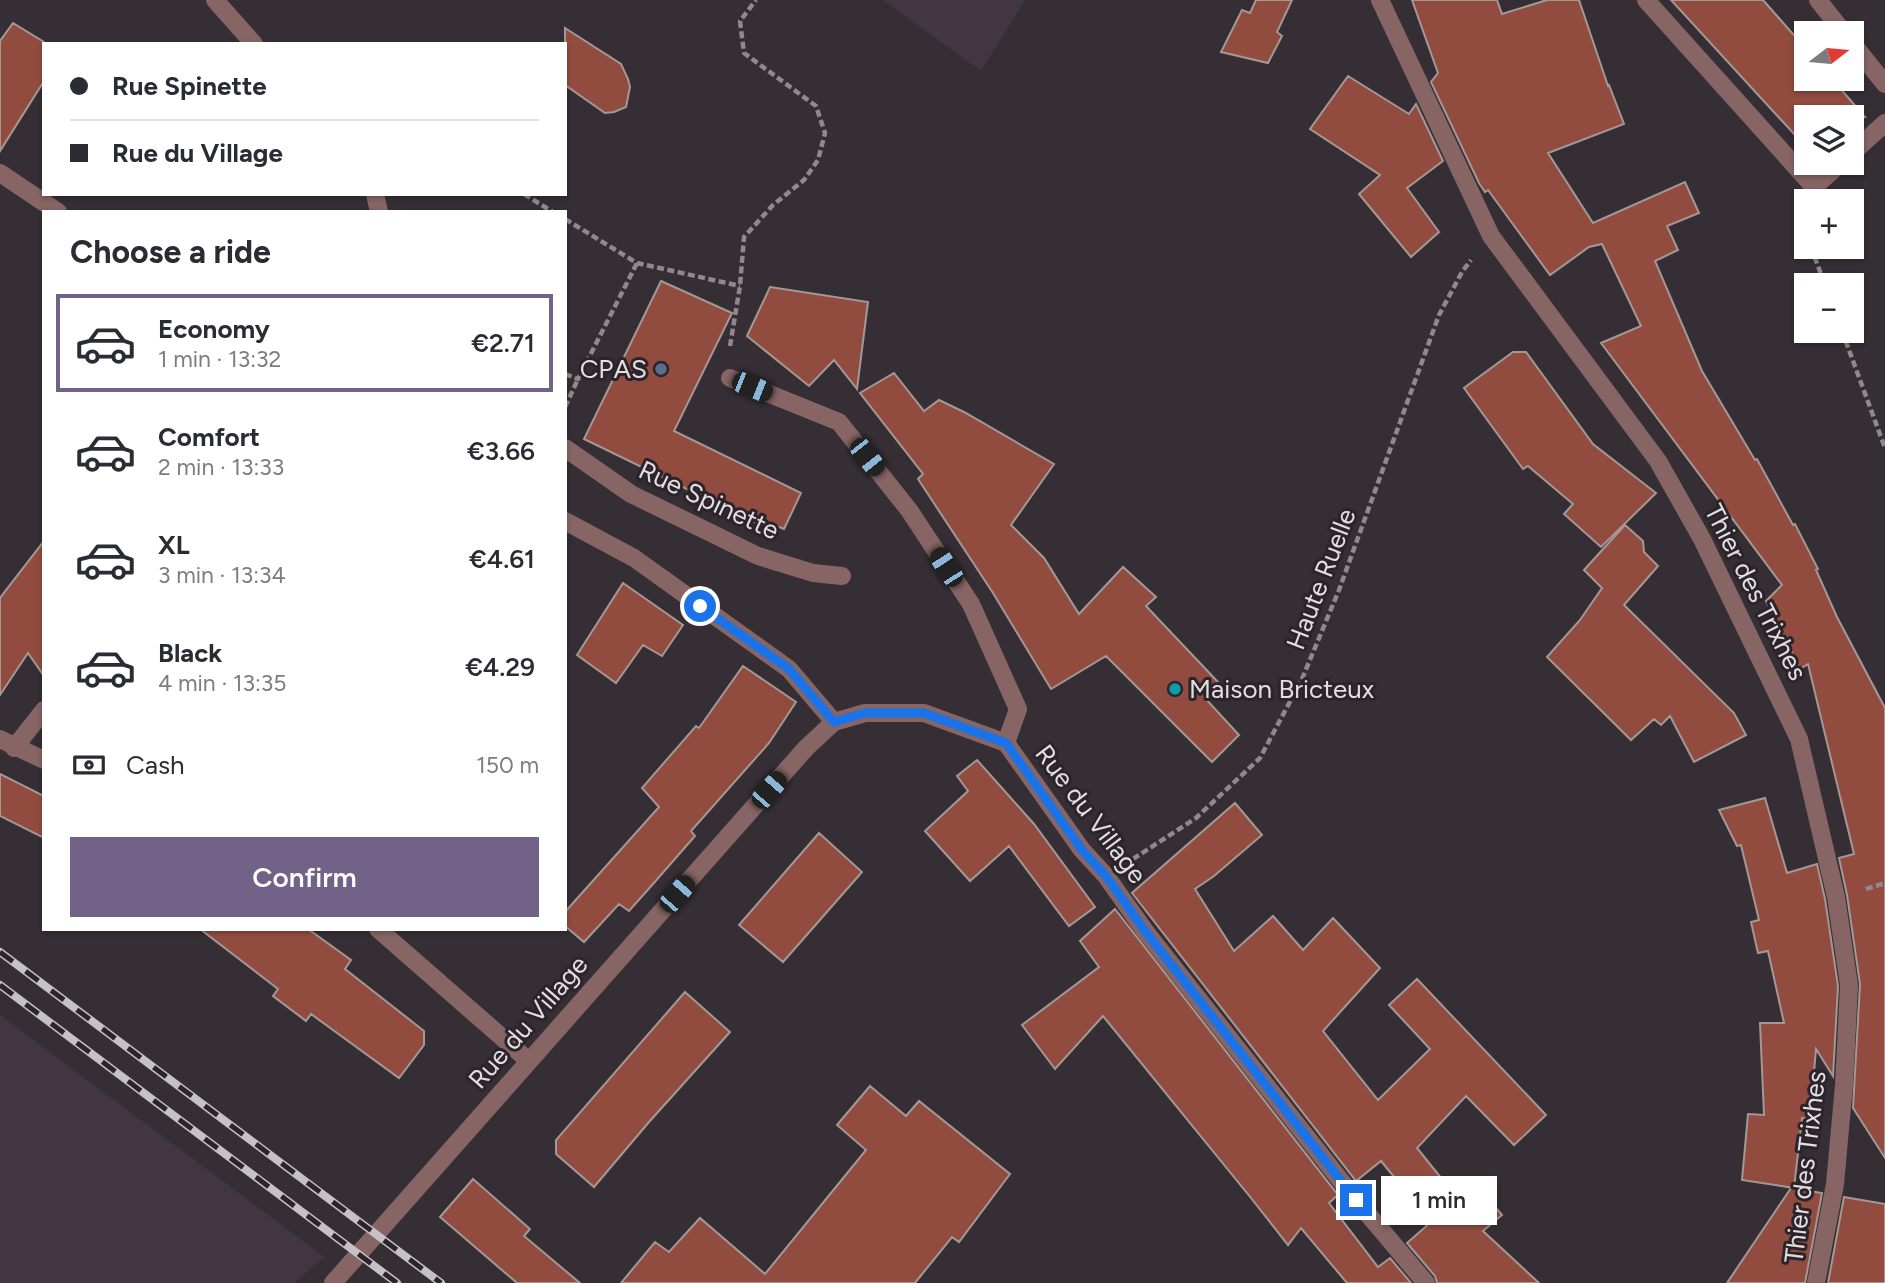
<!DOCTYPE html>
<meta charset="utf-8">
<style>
body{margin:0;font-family:Figtree,sans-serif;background:#f2f2f3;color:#2b2b33;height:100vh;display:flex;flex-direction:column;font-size:26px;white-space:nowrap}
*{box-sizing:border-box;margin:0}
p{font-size:23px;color:#7c7c81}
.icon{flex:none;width:38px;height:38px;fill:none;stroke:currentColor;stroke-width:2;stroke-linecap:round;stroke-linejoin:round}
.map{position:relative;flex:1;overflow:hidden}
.details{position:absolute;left:42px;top:210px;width:525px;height:721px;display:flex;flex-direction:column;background:#fff;border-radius:0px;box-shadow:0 2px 5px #0004}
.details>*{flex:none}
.hud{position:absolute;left:42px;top:42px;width:525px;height:154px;border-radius:0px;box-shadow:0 2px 5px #0004;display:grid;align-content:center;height:154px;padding:0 28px;background:#fff}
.needle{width:46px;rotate:74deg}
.buttons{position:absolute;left:1794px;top:21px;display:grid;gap:14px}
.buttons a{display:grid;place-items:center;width:70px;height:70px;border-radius:0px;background:#fff;box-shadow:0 2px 5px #0004;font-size:35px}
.end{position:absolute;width:32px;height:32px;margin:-16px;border:9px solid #1a73e8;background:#fff;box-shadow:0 0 0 4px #fff}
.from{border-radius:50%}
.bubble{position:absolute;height:49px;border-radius:0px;background:#fff;box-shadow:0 2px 5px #0004;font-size:23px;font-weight:600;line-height:49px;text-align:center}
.car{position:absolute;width:21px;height:42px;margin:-21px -10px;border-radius:9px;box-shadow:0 0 5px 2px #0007;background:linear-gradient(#222 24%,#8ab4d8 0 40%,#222 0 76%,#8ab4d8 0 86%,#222 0)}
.hud b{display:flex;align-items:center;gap:24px;height:66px;font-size:26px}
.hud b+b{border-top:2px solid #e1e1e2}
.hud i{width:18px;height:18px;background:#2b2b33}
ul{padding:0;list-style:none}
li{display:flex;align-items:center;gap:21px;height:98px;margin:0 14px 10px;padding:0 14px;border:4px solid transparent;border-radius:0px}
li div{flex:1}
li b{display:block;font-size:26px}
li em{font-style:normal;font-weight:600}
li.current{border-color:#726287}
li>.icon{width:63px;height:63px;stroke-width:1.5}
h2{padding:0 28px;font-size:32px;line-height:84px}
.pay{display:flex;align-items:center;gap:18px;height:77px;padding:0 28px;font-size:26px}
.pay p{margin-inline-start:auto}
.action{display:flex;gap:14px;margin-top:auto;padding:14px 28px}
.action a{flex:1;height:80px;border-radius:0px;background:#726287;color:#fff;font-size:28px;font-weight:600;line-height:80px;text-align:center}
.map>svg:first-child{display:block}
.built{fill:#413641}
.building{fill:#914c3f;stroke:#a39895;stroke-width:2}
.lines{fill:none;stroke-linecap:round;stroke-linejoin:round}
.path{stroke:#8e898e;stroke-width:4.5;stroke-dasharray:7 3.5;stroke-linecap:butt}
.minor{stroke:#866564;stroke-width:18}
.rail-casing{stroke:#c6c1c6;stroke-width:8}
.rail{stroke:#2b252b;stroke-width:5;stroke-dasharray:16;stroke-linecap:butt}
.route{stroke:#1a73e8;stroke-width:9}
.service-dot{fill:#5c6f8a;stroke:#2b252b;stroke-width:2.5}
.culture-dot{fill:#0f9aa8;stroke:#2b252b;stroke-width:2.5}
.labels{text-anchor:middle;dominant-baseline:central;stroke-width:6;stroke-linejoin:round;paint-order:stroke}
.poi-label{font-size:26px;fill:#e3dee2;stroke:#2b252b;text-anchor:end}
.street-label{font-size:26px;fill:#e3dee2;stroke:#2b252b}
</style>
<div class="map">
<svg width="1885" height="1283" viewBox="0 0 1885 1283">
<rect width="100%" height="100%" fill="#352f35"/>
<!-- built -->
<path class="built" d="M883 0H1025L981 71Z
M0 1015 299 1238 324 1257 294 1283H0Z"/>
<!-- building -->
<path class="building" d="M1256 0H1292L1277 32 1282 36 1268 63 1221 52 1242 10 1250 13Z
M1412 0H1497L1502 14 1547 0H1579L1608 86 1609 85 1624 124 1548 153 1593 223 1685 182 1699 213 1667 226 1678 250 1655 261 1702 371 1755 460 1757 459 1793 525 1795 524 1818 569 1816 570 1837 617 1885 708V1158L1853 1108 1860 984 1847 895 1839 858 1854 854 1808 664 1800 669 1766 601 1782 585 1601 343 1641 326 1602 244 1589 247 1550 275 1488 190 1485 192 1479 183 1431 82 1438 73Z
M1671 0H1763L1806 49V79H1832L1865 117H1806V147Z
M13 23 44 42V81L0 151V41Z
M565 28 621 64 628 79 630 87 626 107 614 112 605 113 565 85Z
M1348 76 1409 114 1416 104 1443 161 1407 188 1439 232 1411 257 1359 194 1380 175 1310 129Z
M661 281 732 313 674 431 801 493 784 529 763 521 761 525 584 439Z
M770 287 868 302 857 389 834 360 809 386 747 336Z
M1513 352H1526L1593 444 1656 493 1601 547 1564 514 1573 504 1528 466 1523 469 1464 388Z
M894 373 924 411 939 400 964 412 1054 464 1011 525 1044 558 1079 614 1123 567 1156 597 1146 606 1218 682 1204 697 1239 735 1212 762 1106 656 1051 689 993 593 918 479 923 474 860 393Z
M1625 525 1643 541 1644 552 1658 566 1624 605 1734 713 1746 735 1694 762 1670 716 1661 725 1654 719 1631 740 1547 657 1580 620 1602 588 1584 570Z
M44 541V676L28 653 0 695V598Z
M623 583 683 625 662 656 643 645 616 683 577 655Z
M743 666 796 702 769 743 691 831 695 836 653 884 629 911 619 904 584 942 565 926V912L659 807 642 788 696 726 699 728Z
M977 760 1034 824 1095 907 1069 926 1009 846 970 881 925 831 968 791 957 776Z
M0 774 44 796V838L0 816Z
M1765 798 1787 873 1817 864 1825 899 1838 986 1833 1076 1816 1049 1810 1119 1802 1118 1794 1188 1742 1180 1748 1114 1764 1115 1760 1023H1784L1768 951 1758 953 1751 922 1759 920 1741 845 1737 846 1719 810Z
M1235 803 1262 835 1214 876 1195 889 1234 951 1273 916 1303 950 1333 918 1380 968 1323 1031 1378 1100 1430 1049 1389 1005 1417 979 1546 1115 1514 1145 1466 1096 1417 1148 1458 1199 1476 1184 1502 1215 1483 1231 1539 1283H1437L1435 1276 1407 1243 1431 1222 1381 1161 1356 1181 1132 893Z
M819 833 862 872 783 962 739 925Z
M1115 909 1338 1195 1329 1203 1378 1267 1390 1258 1411 1283H1347L1301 1228 1288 1245 1251 1198 1103 1016 1055 1069 1022 1025 1099 967 1080 941Z
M200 929H308L351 960 345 969 424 1031V1045L399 1078 311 1014 306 1021 273 996 278 989Z
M685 992 730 1032 649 1122 594 1187 556 1154V1140Z
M870 1086 906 1116 919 1101 1010 1174 959 1242 952 1237 915 1283H621L655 1242 669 1252 700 1218 765 1274 866 1150 837 1125Z
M473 1179 530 1229 524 1236 580 1283H517L440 1217Z
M1791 1188 1822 1193 1805 1283H1727Z
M1844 1197 1885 1204V1283H1828Z"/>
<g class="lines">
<!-- path -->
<path class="path" d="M524 194 553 212
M1805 215 1802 223 1806 234
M565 219 637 263 740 286
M1811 247 1825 285
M1842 331 1885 448
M730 346 740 286 744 237 773 205 804 180 818 160 825 133 816 106 744 53 740 21 756 0
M565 374 578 379 637 263
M565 407 578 379
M1133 859 1196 818 1260 758 1302 679 1339 590 1439 315 1462 272 1471 260
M1866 889 1885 883"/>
<!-- minor -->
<path class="minor" d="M215 0 254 44
M1380 0 1491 236 1658 461 1702 539 1799 739 1836 897 1849 985 1844 1085 1835 1184 1816 1283
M1646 0 1814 187 1841 163
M1818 0 1844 33
M1852 43 1885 84
M1852 153 1885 123
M0 173 58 212
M375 194 379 212
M730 378 839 422 909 510 971 604 1018 709 1006 743
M565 448 631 494 758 556 813 573 842 576
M565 521 634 558 789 669 834 722
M0 739 44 760
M14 748 44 710
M378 929 529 1061
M333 1283 806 748 834 722 865 713H924L1006 743 1082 850 1106 876 1145 931 1356 1200 1426 1283"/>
<!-- rail casing -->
<g class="rail-casing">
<path id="rail" d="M0 952 441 1283
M0 985 397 1283"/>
</g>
<!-- rail -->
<use href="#rail" class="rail"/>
</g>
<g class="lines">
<!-- route -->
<path class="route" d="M700 606 789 669 834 722 865 713H924L1006 743 1082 850 1106 876 1145 931 1356 1200"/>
</g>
<!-- markers -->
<circle class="service-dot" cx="661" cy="369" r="7"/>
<circle class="culture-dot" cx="1175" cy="689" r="7"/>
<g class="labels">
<!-- poi labels -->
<g class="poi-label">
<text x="647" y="369">CPAS</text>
<text x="1189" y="689" text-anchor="start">Maison Bricteux</text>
</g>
<!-- street labels -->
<g class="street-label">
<text transform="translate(709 500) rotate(25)">Rue Spinette</text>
<text transform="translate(1321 579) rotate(-69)">Haute Ruelle</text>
<text transform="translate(1756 592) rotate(63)">Thier des Trixhes</text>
<text transform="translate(1091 814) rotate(53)">Rue du Village</text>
<text transform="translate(528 1022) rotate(-49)">Rue du Village</text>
<text transform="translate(1805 1167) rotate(-83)">Thier des Trixhes</text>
</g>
</g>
</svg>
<div class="buttons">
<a><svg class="needle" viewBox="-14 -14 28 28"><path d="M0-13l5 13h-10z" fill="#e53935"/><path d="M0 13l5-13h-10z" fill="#7c7c81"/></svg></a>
<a><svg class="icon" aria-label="layers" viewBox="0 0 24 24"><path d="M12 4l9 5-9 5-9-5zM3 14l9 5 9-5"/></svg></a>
<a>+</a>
<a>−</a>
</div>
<i class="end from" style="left:700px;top:606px"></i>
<i class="end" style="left:1356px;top:1200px"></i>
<div class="bubble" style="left:1381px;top:1176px;width:116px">1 min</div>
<i class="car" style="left:752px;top:387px;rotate:112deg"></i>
<i class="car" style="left:867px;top:457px;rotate:142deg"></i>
<i class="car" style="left:946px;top:567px;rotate:327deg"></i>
<i class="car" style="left:769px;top:790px;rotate:41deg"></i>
<i class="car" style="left:677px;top:894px;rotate:41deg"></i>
<div class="hud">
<b><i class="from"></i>Rue Spinette</b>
<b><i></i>Rue du Village</b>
</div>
<section class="details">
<h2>Choose a ride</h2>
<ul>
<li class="current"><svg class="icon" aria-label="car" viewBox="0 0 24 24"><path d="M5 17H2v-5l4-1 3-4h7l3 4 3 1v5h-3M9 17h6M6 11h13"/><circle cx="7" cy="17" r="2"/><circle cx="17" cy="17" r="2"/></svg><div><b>Economy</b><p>1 min · 13:32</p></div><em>€2.71</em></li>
<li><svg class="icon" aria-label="car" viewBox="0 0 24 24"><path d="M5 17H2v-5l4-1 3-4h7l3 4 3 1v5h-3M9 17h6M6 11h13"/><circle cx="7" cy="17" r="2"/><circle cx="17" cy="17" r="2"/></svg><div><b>Comfort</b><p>2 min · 13:33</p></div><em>€3.66</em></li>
<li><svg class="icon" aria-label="car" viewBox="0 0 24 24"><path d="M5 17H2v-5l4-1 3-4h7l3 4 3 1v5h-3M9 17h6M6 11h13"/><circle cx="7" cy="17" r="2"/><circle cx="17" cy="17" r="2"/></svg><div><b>XL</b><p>3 min · 13:34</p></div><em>€4.61</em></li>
<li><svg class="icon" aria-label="car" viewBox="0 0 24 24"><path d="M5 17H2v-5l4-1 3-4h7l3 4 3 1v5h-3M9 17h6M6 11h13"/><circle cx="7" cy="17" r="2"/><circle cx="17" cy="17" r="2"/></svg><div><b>Black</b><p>4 min · 13:35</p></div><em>€4.29</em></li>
</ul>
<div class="pay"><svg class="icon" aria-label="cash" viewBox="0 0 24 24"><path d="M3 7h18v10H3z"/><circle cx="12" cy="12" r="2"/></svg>Cash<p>150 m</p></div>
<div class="action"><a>Confirm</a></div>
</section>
</div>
